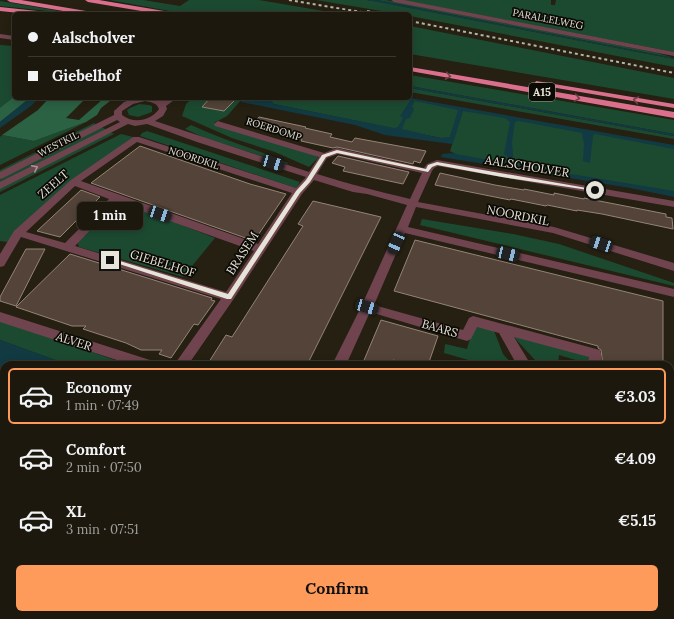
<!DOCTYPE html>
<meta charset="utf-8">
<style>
body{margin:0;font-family:Lora,serif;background:#252116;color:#f1f3f6;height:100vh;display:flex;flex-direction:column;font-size:15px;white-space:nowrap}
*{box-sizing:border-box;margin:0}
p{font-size:13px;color:#a0a09d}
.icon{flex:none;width:22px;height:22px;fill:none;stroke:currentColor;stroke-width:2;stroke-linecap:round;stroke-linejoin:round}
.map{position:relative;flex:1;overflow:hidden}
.details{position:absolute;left:0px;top:361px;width:674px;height:258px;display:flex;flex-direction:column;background:#1c180d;border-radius:12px 12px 0 0;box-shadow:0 2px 10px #0003,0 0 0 1px #3a372e}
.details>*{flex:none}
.hud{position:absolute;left:12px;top:12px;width:400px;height:88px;border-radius:6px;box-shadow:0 2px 10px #0003,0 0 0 1px #3a372e;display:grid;align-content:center;height:88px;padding:0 16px;background:#1c180d}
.end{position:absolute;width:18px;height:18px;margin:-9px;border:5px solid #e6e4d9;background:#111;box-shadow:0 0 0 2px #111}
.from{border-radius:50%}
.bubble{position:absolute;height:28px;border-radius:6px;background:#1c180d;box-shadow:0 2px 10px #0003,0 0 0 1px #3a372e;font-size:13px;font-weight:700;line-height:28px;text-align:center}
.car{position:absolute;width:12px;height:24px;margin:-12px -6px;border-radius:5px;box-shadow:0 0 3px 1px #0007;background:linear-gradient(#222 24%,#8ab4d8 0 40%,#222 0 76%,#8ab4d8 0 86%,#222 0)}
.hud b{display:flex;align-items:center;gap:14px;height:38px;font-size:15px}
.hud b+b{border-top:1px solid #3a372e}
.hud i{width:10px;height:10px;background:#f1f3f6}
ul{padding:7px 0 0;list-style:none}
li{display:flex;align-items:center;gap:12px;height:56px;margin:0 8px 6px;padding:0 8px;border:2px solid transparent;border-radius:6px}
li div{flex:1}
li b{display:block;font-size:15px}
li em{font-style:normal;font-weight:700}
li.active{border-color:#ff9b5a}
li>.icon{width:36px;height:36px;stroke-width:1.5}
.action{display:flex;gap:8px;margin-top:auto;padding:8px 16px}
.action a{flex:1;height:46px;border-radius:6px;background:#ff9b5a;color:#111;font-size:16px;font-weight:700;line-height:46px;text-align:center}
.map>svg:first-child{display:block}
.green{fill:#1c4a31}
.forest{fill:#2b6244}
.water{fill:#113a42;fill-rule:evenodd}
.building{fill:#534338;stroke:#958377}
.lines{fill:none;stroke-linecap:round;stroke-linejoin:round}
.minor{fill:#6f444f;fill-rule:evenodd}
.highway{fill:#db708e;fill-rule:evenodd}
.rail{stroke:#b7b4a8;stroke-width:2;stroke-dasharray:3 3;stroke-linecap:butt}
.oneway{stroke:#743d4a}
.oneway2{stroke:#aa9494}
.route{fill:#e6e4d9}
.labels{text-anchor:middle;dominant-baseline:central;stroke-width:3.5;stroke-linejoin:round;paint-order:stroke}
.far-street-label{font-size:10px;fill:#e6e4d9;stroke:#0c0a05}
.shield{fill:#0c0a05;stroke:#a5a399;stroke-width:1}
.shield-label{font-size:11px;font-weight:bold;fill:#e6e4d9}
.street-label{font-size:12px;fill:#e6e4d9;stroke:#0c0a05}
</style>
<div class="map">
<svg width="674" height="619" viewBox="0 0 674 619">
<rect width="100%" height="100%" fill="#252011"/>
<!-- green -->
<path class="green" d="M109 0H143L180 6 189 0H259L341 14H186Z
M316 0H367L386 3 674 59V67L410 16V14H399Z
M377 0H386L658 53 674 58Z
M401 0H551V5H555L556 0H674V52Z
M0 1 77 14 0 6Z
M410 26 674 78V99L410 54Z
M0 45 14 46V98L0 115Z
M410 75 674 120V134L410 86Z
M410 88 674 136V139L410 92Z
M192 98H243L227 116 214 123 317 156 318 158 309 167 275 152 232 138 182 116 186 104Z
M272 98H400L460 109 450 137 446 139 274 104 271 102Z
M139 104 149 105 152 106V112L138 117 129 115 127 110 130 108Z
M463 110 674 147V194L457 155 450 151Z
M86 122 0 165V137L2 135 34 141Z
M94 123 97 125 0 174V170Z
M191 125C223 140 256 149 288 163L287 164 205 138 185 129Z
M101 127 107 130 0 184V178Z
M147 131 300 182 296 188 140 136 142 133Z
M110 132 114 134 0 192V188Z
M121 134 133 137 81 175 7 242 0 241V195Z
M119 203H124L215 238 183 277 79 247 77 242 113 205Z
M422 219 513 234 559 244 674 283V286L420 225Z
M0 320 129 365H69L0 340Z
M474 324 493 328 503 354 513 365H486L444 353 445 344 467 349Z
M511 334 591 357 589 364 559 355 558 365H535V360Z"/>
<!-- forest -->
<path class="forest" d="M14 97V98H30L0 122V108Z
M49 98H86L66 118 79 120 103 99H109L110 101 101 108 97 115 86 122 34 141 2 135 38 110Z"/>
<!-- water -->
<path class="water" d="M367 0H377L674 58V59Z
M410 86 674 134V136L410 88Z
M30 98H39L31 106 0 128V122Z
M243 98H272V102L274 104 394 128 398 127 403 118 400 116 410 101 400 98H410L674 145V149L595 134 593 136 590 163 583 161 584 144 582 133 519 121 515 122 512 142 513 155V161L517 165 674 191V197L630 188 441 157 442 154 451 153 505 163 508 157 504 154 510 122 505 118 463 111 453 143 451 144 385 135 355 125 241 102ZM415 101 458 110 450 137 440 138 402 129 406 119 410 118 414 109 412 106Z
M0 340 69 365H4V374L0 372Z
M0 570 4 571V615H103L111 619H0Z
M670 578 674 579V619H667L656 615H670Z"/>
<!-- building -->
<path class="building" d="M210 98H225L235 100 224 111 202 107Z
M259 117 306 127 305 128 332 134 330 137 352 142 355 138 426 151 420 163 414 161 413 164 337 147 333 148 301 141 302 139 251 126Z
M140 146 250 184 286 194 254 241 91 183Z
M338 156 409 172 403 184 343 171 345 167 332 163Z
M440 173 495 185 524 190V189L554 195V193L584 199V198L666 214V217L672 218 673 229 602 214 577 210V211L547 205 546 206 511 199 510 200 435 185Z
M81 190 100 197 60 237 37 231Z
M313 201 381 217 307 365 292 361 291 365H207L226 335 232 337 303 226 298 224Z
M415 240 663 301V365H603L601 350 598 348V346L394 291Z
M26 249H45L16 306 0 301V297Z
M70 254 212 298 211 300 215 301 198 325 194 324 171 358 159 354 162 350H141L126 343 83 329 86 326H72L16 307Z
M381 320 438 336 428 365H412L393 360 391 365H362Z"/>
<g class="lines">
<!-- minor -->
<path class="minor" d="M391 0H404L674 52V56L394 2Z
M0 34 14 36V40L0 38Z
M136 98H154L162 101 167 98H177L166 106 167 109 163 116 155 121 309 172 319 157 215 126 214 124 218 121 221 122 324 153 337 148 424 168 427 164 437 160 674 201V207L438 166 434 168 432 171 418 202 554 227 674 263V271L553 233 416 207 408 227 674 289V297L405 233 374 305 463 330 469 318 473 316 600 350 601 354 602 365H588L589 357 514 337 531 365H517L499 333 477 327 471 339 467 341 370 312 346 365H332L361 307 407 205 367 194 353 192 314 180 302 194 233 300 188 365H174L221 299 21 237 4 266 0 267V254L14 231 71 180 133 137H139L296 188 306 177 197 142 147 124 135 126 128 124 0 189V182L120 122 117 120 3 178 0 179V172L114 115V111L124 102ZM145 101C151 102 157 103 159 109 151 121 133 124 122 115V111L133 104ZM137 142 292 193 258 244 81 181ZM338 154 422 173 410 199C378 191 348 184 317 174L327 158ZM75 186 109 199 65 243 26 232ZM119 203 254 251 226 292 75 246 114 205Z
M0 312 153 361 155 365H132L0 322Z
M670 399 674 400V412L670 411Z
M0 454 4 455V469L0 468Z
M670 538 674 539V555L670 554Z
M334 615H365L367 619H336Z
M381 615H404L406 619H383Z"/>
<!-- highway -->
<path class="highway" d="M7 0H21L92 12 95 14H81L10 2Z
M85 0H99L170 12 173 14H159L88 2Z
M0 7 47 12 50 14H29L0 11Z
M410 67 674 112V118L410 71Z
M536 81 674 104V108L539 85 535 83Z"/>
<!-- rail -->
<path class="rail" d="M289 0 373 14
M367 11 385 14
M410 21 674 73"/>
</g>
<!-- one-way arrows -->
<defs><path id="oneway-chevron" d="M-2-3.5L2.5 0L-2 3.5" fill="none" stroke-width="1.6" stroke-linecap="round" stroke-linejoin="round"/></defs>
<g class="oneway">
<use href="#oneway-chevron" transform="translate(448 76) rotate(10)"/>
<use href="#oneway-chevron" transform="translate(577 98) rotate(10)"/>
<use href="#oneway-chevron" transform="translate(636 100) rotate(-170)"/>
</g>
<use class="oneway2" href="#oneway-chevron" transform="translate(35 168) rotate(-27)"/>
<!-- route -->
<path class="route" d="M337 150 426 169 428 165 437 162 598 190 595 191 502 177 437 165 432 167 428 172 337 153 326 157 310 182 300 193 231 299H227L107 260 110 258 228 294 296 191 306 180 322 155Z"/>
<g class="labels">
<!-- far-street labels -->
<g class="far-street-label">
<text transform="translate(548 19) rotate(11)">PARALLELWEG</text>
<text transform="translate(274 129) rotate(17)">ROERDOMP</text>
<text transform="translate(58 144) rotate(-27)">WESTKIL</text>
<text transform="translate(194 158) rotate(18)">NOORDKIL</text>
</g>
<!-- shield labels -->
<rect class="shield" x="529" y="83" width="26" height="18" rx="3"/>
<g class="shield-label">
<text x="542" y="92">A15</text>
</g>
<!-- street labels -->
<g class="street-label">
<text transform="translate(527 166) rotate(9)">AALSCHOLVER</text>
<text transform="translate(53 184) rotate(-41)">ZEELT</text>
<text transform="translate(518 215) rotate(11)">NOORDKIL</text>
<text transform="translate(242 253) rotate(-57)">BRASEM</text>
<text transform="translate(163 263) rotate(17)">GIEBELHOF</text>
<text transform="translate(440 328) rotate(16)">BAARS</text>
<text transform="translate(74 341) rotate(18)">ALVER</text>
</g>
</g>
</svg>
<i class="end from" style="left:595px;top:190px"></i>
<i class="end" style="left:110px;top:260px"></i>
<div class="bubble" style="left:77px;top:202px;width:66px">1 min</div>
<i class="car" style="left:273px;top:163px;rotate:107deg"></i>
<i class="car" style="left:160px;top:214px;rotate:109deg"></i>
<i class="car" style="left:396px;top:243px;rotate:204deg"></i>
<i class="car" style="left:601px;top:244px;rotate:288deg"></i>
<i class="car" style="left:508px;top:254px;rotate:103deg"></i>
<i class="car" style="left:367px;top:307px;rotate:106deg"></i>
<div class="hud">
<b><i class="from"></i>Aalscholver</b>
<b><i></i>Giebelhof</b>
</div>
<section class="details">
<ul>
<li class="active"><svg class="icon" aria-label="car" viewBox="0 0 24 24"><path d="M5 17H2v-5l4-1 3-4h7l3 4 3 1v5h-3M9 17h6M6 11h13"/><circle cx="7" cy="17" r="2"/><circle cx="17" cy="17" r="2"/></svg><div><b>Economy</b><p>1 min · 07:49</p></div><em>€3.03</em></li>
<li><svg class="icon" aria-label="car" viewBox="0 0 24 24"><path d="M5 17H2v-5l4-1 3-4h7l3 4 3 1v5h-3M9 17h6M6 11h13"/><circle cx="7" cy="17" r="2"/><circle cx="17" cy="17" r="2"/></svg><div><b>Comfort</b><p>2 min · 07:50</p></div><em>€4.09</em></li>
<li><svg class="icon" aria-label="car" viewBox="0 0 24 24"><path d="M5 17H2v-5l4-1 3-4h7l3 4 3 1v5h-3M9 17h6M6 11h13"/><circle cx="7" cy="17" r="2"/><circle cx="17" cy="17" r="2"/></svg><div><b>XL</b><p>3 min · 07:51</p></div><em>€5.15</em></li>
</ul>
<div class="action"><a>Confirm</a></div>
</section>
</div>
